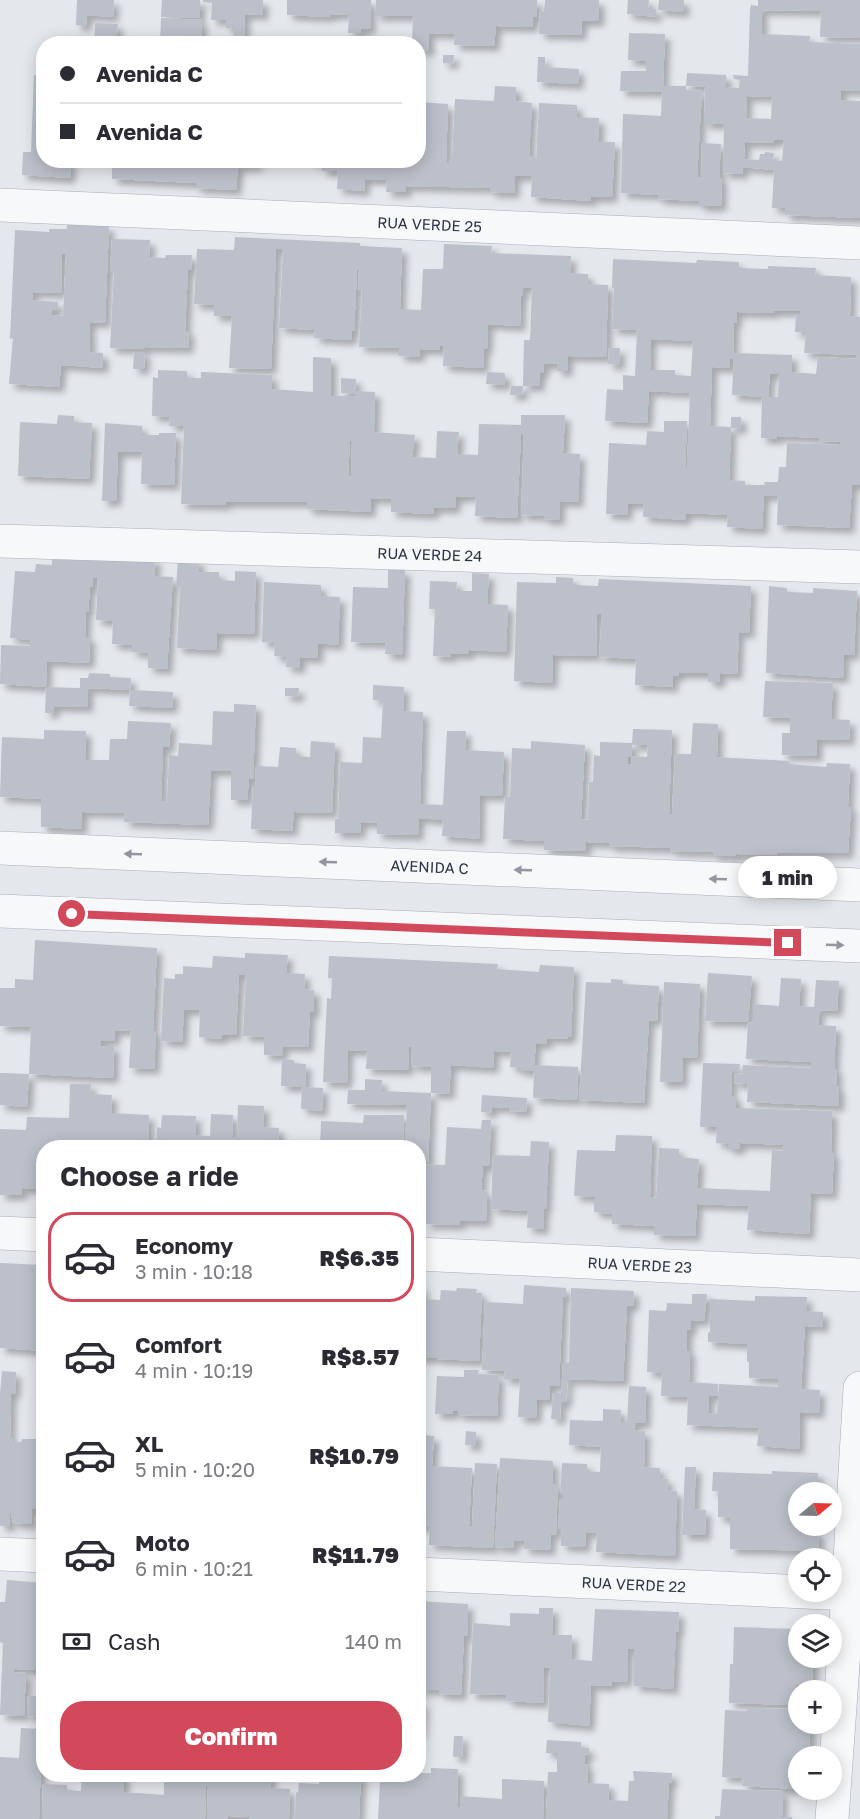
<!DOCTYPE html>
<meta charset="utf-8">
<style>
body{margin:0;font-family:"Golos Text",sans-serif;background:#f7f7f7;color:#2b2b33;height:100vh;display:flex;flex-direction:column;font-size:22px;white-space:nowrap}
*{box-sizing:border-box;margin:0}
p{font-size:20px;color:#7c7c81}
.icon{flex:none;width:33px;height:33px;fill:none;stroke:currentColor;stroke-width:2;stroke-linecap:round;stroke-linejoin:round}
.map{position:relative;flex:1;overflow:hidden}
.sheet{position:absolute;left:36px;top:1140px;width:390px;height:642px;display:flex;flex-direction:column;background:#fff;border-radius:24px;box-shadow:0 3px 15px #0003}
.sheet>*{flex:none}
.guide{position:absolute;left:36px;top:36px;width:390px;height:132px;border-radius:24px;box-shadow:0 3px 15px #0003;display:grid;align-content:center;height:132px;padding:0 24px;background:#fff}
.needle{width:39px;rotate:71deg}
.fabs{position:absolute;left:788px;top:1482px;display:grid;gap:12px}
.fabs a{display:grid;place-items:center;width:54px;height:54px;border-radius:50%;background:#fff;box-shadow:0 3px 15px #0003;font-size:30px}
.end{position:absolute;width:27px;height:27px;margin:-14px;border:8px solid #d1495b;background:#fff;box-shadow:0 0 0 3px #fff}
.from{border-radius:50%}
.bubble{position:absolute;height:42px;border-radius:21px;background:#fff;box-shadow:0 3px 15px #0003;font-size:20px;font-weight:800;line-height:42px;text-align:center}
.guide b{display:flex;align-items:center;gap:21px;height:57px;font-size:22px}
.guide b+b{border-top:2px solid #e1e1e2}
.guide i{width:15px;height:15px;background:#2b2b33}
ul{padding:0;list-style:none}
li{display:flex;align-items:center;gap:18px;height:90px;margin:0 12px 9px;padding:0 12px;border:3px solid transparent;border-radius:24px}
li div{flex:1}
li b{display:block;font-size:22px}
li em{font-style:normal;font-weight:800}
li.active{border-color:#d1495b}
li>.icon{width:54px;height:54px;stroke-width:1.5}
h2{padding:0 24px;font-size:27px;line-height:72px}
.pay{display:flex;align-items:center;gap:15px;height:66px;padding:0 24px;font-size:22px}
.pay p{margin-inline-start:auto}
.button{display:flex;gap:12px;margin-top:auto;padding:12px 24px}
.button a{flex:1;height:69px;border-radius:24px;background:#d1495b;color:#fff;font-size:24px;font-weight:800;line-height:69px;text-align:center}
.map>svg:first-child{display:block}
.building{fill:#bbc0ca;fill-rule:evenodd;filter:url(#shadow)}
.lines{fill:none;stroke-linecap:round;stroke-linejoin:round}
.street-casing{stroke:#a9aeb7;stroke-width:34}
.street{stroke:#f7f8fa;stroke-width:33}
.oneway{fill:#9196a0}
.route{stroke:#d1495b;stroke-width:8}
.labels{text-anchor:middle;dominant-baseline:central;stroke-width:6;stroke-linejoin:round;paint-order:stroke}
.street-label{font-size:15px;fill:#2b3445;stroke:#f4f6f9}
</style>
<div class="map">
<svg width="860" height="1819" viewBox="0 0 860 1819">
<defs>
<filter id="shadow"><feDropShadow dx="5.5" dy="5.5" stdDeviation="3" flood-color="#0004"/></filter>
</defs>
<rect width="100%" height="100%" fill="#e4e7ec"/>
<!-- building -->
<path class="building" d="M77 0H114L113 17 87 15 86 26 76 25Z
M162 0H200V18L161 17Z
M203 0H263V15L245 14 244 37H234V28H226V20H211L212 3 203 2Z
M287 0H371L370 29H361V33H348L349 14 330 15 329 17 287 15Z
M376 0H537V17H533V27L496 26 494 46 454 45 455 34 429 33V51L418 50V44H412L413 16H375Z
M545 0H599V21H582L581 35 539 34 540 11 544 12Z
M628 0H649L648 9H656V17L627 14Z
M659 0H684V12L658 10Z
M758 0H860V38L820 37 821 11 762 10V34L810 36 809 42 860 44V91L841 90V100L860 101V218L785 215V208H772L774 170 743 167V174L723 173 724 124H704L705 87 686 86V90L702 91 697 177H701L702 143 721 144 719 178H722L721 206H699V201L658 199V195L621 193 623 114 661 116 662 92 620 91 621 71H646V61L628 60 629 33 665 34 663 86H686L687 73 726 75V87L739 88 740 80 734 79 733 75 748 76 750 9 751 5 758 6ZM747 96 772 97 771 119 746 118ZM774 140H784L782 161H773L774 153 765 152V154H760L759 160 744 159 745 142 774 143Z
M161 18 202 20 201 44H160Z
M95 23 118 24 116 44H94Z
M329 38H347V44H329Z
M443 55H454L453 64 443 63Z
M538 57H545V67L579 69 578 84 537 82Z
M34 75 44 76V160H71L70 178 22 175 23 152H31Z
M495 86 516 87V101L532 103 529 156H533V162H536L539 103 577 105V117L599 118 598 142H615L612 197H591V201L531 197 532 176H515L514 193 490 192V188L406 186V192H386L387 180 365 179 364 191 337 189 338 171H322V163L309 162V160H418V102L448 104 446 164 449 163V159H452L455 99 494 101Z
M112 160H257V166H238L236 190 196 188V183L112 179Z
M67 224 109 226 105 323 90 322V352L103 353V368L61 365 59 387 9 384 13 338 10 339 15 230 49 232V229H67ZM62 254H66L63 316 52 315V310H58V302L32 300 33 292 61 293Z
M235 237 360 243V246L402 248 400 309 421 310 423 269H443L444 244 492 246 491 253 571 256 570 273 588 274V284L608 285 606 357 568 356 567 371H557V364H544L543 373H540L539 386H523L524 340H530L532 288 523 287V296H521L520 326 488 324 487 349H484L483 368 443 366 444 346 440 345V350L420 349 419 357 399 356V348L359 347 362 290 358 289 359 270H357L354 331 352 330 351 340 314 338 315 330 279 328 283 249H276L271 369 229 368 232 316H214V305L194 304 197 249 234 250Z
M112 239 150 240 149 257 165 258 166 255H192L191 270H188L185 331H189L188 348 145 347V349L110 348 114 272H110Z
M613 259 696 263 697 260 739 262V268L768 269V266L816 268 815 275 851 277 850 316 860 317V358H856V355L804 353 806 332H795L796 314H800V311H774L773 313 737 312 736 323H734L733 359H730V368L712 367 710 426 731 427V417H741V429L731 428 729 480 745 481V485H765L764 482H778L779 467H786L787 443 840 445 841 442 819 441V438L777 436V439L761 438 762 397 732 395 734 353 792 355V372L816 374 818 357 860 359V485H852L849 528 777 525 778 496 764 495 762 529 727 527 728 515 686 513 685 520 643 517 644 504 628 503 627 515 606 514 609 443 646 445 647 431 664 432V421H687L685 467H687L690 393 649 391 647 423 605 421 607 389 623 390V375L635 376 637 330 612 329 614 288H612ZM651 339 693 341 691 376 675 375V370H650ZM770 374H779L778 397H768Z
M609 348H620L619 365 608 364Z
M134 352H145L144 369H133Z
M313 357 331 358V396H355V394L341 393V378L356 379 355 391 375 392 374 432 415 435 412 457 436 458 437 431 459 432 457 454 478 455 479 424 521 425V415H565L563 453 580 454 578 502 560 501 559 520 544 519V516L521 515 524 434H521L517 518 475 516 476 496 456 497 455 508H434L433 514 391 512V499L371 498 370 512 307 509V502H226V505L181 504 184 426H169L170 417 152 416 153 377 158 378V370L187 371V378H201V372L272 375V389L313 392ZM350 441H352L351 477 348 476Z
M487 372 505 373V385L486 384Z
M511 386H523L522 395H510Z
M58 415 74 416V422L92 423 89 479 18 476 20 422 57 424Z
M105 423 142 426V435H159V433H176L174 485 141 484 142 452H118L116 501H102Z
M52 553 156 559 154 576 173 577 167 669 148 668V653L132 652V645L112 644 113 621 96 620 98 578H93V587H90L88 612H86L85 637H90L89 663 47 661 46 687 0 684 1 645 30 646 31 640 10 638 15 571 35 572 36 564 52 565Z
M178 560H199V572H219V580L235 581V571L256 572 254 634 217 633 216 650 177 648 180 587H176Z
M388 569 405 570 402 655 385 654 386 643 351 642 353 587 388 588Z
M472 573 489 574 487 604 508 605 506 652 469 650V654H451V657L433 656 435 609H429L430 581 457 582 456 591H472Z
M556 577 573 578V585L598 586 599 579 751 586 749 633 739 632 737 674 720 673V682H708V673H679L678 676H673V687L635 685 636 659 599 657 602 614H597L596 656 553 655 552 683 514 681 517 582 556 583Z
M264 582 321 585V596L340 597 338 645 318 643V658L300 657V668L286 667 287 657 274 656 275 643 262 642Z
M769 586 787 588V592L813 593V588L857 591 854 655 844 654 843 678 766 673Z
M89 673 110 674V677L131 678 130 690 173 692 172 708 129 706 130 690 88 688V707L54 706V713H45L46 687 80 688V678H88Z
M765 681 833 683 831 719 850 720 849 740 817 739V756L782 755V733H790V718L763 717Z
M373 685 404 687 403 711 423 712 420 804 443 805 447 731H466L465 750 504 752 502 796 480 795 479 839 442 836 443 820 419 818 418 835 377 834V823L361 822 360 833H335V819H338L340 762 362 763 363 737 381 738 383 701 373 700Z
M285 688H299L298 697 285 696Z
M234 704 256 705 253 779H249L247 800H231V771H211L208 825 124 822 125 813 82 812V829L41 827V799L0 797 2 737 44 739V730L86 731 85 760H109L110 739H127L128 721 171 723 169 747H163L161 801H167L169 755 178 756 179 743 212 745 213 711 234 712Z
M693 723 718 724 717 757 789 761V764L826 767 827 763 850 764 848 807H851L848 853H777L776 855 736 854V856H713V852L670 851 671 848 609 846V843L586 842V851L544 850V841L503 839 505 796 510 797 512 748 531 749V741L585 745 581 819 588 820 589 782H593L594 755 600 756V742L632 743 633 729 672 730 669 814H672L675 754H691ZM632 745H648L647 757 632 756 631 765 628 764V757H632Z
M311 741 335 743 332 813 294 812 292 831 251 829 253 786H255L256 766 278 767 280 747 296 748V756L310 757Z
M35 940 157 948 153 1031H156L154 1069 129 1068 131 1031 115 1030 114 1041 101 1040V1046H114L113 1078 29 1074 27 1107 0 1105V1073L29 1074 31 1027 0 1026V988H15V979L33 980Z
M245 953 288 955 286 973 305 974 304 989 314 990V1012H310L308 1047 283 1046 282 1056 264 1055V1037L243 1036 246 974 239 975 236 1035H222L221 1039 199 1037 200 1010H184L182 1042 161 1041 164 978 175 979V974H183V966L212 968 213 956 245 958Z
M329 956 498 964 497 969 539 972 540 965 574 967 571 1037H568V1039L547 1038V1044L536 1043 534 1065 578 1067 577 1100 533 1098 534 1071H520V1068L510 1067 511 1052 494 1051 493 1068 451 1065 449 1094 431 1093V1067L411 1066 412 1047H409L408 1070 366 1069 367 1051 348 1050 347 1083 323 1082 327 998 331 999 332 978H328Z
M708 973 752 976 748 1022 705 1021Z
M781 978 801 979 799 1006 814 1007 816 980 839 981 837 1011 819 1010 818 1025 836 1026 834 1069H837L836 1086 839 1087V1106L747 1102 748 1084 734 1083 735 1073 742 1074 743 1065 811 1068V1062L746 1059 748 1022 753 1023V1004L779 1006Z
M611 979 623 980V984L659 986 657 1021 649 1020 644 1103 579 1100 586 982 611 983Z
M664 982 700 984 697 1058 683 1057 682 1082H660Z
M282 1059 294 1060V1063L306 1064 305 1087 323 1088 322 1111 301 1109 302 1087 281 1086Z
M703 1063 740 1064 739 1070H732L731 1096H736V1108L832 1111 831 1153H834L832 1194 811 1193 809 1234 747 1230 749 1206 697 1204 695 1236 654 1235V1226L612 1224V1214L594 1212V1197L574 1196 577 1150 615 1151 616 1135 652 1136 650 1197 656 1198 659 1148 679 1149V1157L699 1159 697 1188 770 1191 772 1150 783 1151 784 1145 740 1143V1149H728V1144L716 1143 717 1127H700Z
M365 1079 382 1080 381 1091 431 1093 428 1162H418V1148H405L407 1105 347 1104 348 1090H365Z
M70 1084H91L90 1094 112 1095 111 1113 149 1115 148 1148H44V1189L22 1188V1195H0V1129L26 1130 27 1117 69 1118Z
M482 1095 527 1098 526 1112 509 1111 510 1108 492 1107 491 1113 481 1112Z
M238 1105 264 1106 263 1127 279 1128 278 1148H156L157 1127 161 1128 162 1115 196 1116 195 1135 210 1136 211 1114 233 1115 232 1137H237Z
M364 1115H404L403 1148H320L321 1121 363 1123Z
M482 1120H491L489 1166H483L481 1190 487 1191 486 1221H460L459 1225 426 1224V1205H418V1164L445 1165 447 1127 481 1129Z
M531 1141 549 1142 546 1209 544 1208 543 1229 527 1228 528 1211 491 1209 493 1155 530 1156Z
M0 1263 44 1265V1351L0 1348Z
M524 1285 566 1288V1296L563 1297 559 1386H550L549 1400 537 1399 536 1418 518 1417 520 1379H504L505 1371 482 1370 485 1302 523 1304Z
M418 1286 423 1287V1304H425V1299L440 1300 441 1290 456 1291 457 1288 477 1289 476 1293H482L479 1361 437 1359V1358H418Z
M571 1288 634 1291 633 1306H627L623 1381 568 1379 566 1402H561L560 1419H551L553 1393H561L563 1363H569Z
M692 1294H707L704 1321 691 1320V1330H687V1351H690L689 1382 718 1384 717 1396H709V1413L717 1414 719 1384 778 1387V1379L749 1378V1362L747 1361V1344L708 1342V1333L710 1332V1299L755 1301V1296L807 1297 806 1311 823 1312V1327L805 1326 801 1389 820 1390 819 1413 800 1412 799 1449 757 1446 759 1428 687 1425 688 1397 661 1396 662 1373 647 1372 649 1310 666 1311 667 1303 692 1304Z
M464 1370H479L478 1374 499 1375 497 1416 458 1415V1411H453V1414H435L437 1376 464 1377Z
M2 1371 16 1372 15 1394H11L10 1438H13V1442H21L22 1439H44V1509H32L31 1524 13 1523 10 1508V1526H0V1394Z
M629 1386 646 1387 645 1423H635L634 1430 645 1431 644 1467 660 1468V1478L668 1479 667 1490 677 1491 675 1556 596 1552 597 1533 586 1532 585 1547 561 1546V1529H558L560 1499H563V1494H560L562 1463 587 1464V1471L600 1472 601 1447 569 1445 570 1420 603 1421V1409L621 1410 620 1422H627Z
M466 1431 476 1432V1446L465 1445Z
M418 1435 434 1436 432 1466 472 1468 469 1526H472L475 1463 497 1464 493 1548 429 1545 432 1473 429 1527 418 1526Z
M500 1458 553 1461V1484H558L556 1535 551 1534 550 1550 524 1549V1541L514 1540V1548L495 1547Z
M685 1467H696L694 1509 706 1510 705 1535H682Z
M772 1471 818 1473 817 1492H798V1526H812V1532H819L818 1551 730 1549V1518L718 1517V1491H712L713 1472 772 1474Z
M7 1580 44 1583 42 1655H40V1670L14 1669V1672L26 1673 24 1716 0 1715 3 1643 0 1642V1602H5Z
M418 1601 468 1604 467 1636H464L461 1695 439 1694V1690H423L424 1643 421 1694H418Z
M539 1608H553L552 1635H572L571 1659 592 1661 595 1609 679 1612 678 1632H676L673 1689 634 1686V1649L628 1648 627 1682 612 1681 611 1686 591 1685 589 1726 548 1722 550 1668 544 1667 543 1703 507 1701 506 1695 470 1694 473 1623 510 1626V1613L539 1614Z
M734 1627 798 1629V1658H813L812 1685 796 1684 795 1705 729 1703 730 1664H733Z
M28 1696H44V1717L27 1716Z
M418 1702H423L421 1734H418Z
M747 1708 798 1709V1724H810L809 1756H798V1789L742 1786 743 1778 722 1777 725 1710 747 1711Z
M21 1728 42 1729 39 1819H0V1757L19 1758Z
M454 1736H463L462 1757H453Z
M547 1740 581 1742V1747L589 1748V1755L585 1754 584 1764 588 1765 587 1783 609 1784V1800L628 1801 629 1781H634L633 1771 672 1773V1783H669L667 1819H546L548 1772H557V1753H546Z
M431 1768 458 1769 457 1807H460V1796L502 1799V1779L544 1781 543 1819H378L380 1782H382V1774L431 1773Z
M82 1774H124V1792L164 1795V1774H271L270 1788 290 1789 289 1819H249V1817L228 1816V1819H207L208 1786H206L205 1819H42L43 1784 67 1785V1790L81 1791Z
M327 1774H361L359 1819H295L296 1792 298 1793 299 1783 319 1784 320 1777H327Z
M722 1789 783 1791 782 1817H792V1819H715V1816H720Z"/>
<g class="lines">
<!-- street casing -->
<g class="street-casing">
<g id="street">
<path id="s1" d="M0 205 860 243"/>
<path id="s2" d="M0 541 860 567"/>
<path id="s3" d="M0 848 860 885"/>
<path d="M0 911 860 946"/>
<path d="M0 1233 44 1235"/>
<path id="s4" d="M418 1254 860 1275"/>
<path d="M0 1554 44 1556"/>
<path id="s5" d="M418 1574 848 1594"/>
<path d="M832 1819 848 1594 860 1388"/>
</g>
</g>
<!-- street -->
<use href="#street" class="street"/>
</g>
<!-- one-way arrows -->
<defs><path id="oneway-solid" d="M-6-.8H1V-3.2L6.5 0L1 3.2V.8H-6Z" transform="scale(1.5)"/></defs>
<g class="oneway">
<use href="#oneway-solid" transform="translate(133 854) rotate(-178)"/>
<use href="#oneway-solid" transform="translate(328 862) rotate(-178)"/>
<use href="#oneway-solid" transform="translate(523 870) rotate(-178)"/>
<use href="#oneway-solid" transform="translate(718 879) rotate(-178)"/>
<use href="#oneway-solid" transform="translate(835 945) rotate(2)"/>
</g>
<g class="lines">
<!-- route -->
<path class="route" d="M72 914 788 943"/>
</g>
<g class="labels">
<!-- street labels -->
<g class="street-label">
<text stroke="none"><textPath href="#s1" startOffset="430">RUA VERDE 25</textPath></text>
<text stroke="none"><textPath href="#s2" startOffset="430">RUA VERDE 24</textPath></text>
<text stroke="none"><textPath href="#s3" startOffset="430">AVENIDA C</textPath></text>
<text stroke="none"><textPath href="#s4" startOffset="222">RUA VERDE 23</textPath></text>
<text stroke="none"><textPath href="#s5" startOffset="216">RUA VERDE 22</textPath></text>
</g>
</g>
</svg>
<div class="fabs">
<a><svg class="needle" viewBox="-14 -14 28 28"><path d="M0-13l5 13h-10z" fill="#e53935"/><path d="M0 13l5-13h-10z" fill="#7c7c81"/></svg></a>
<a><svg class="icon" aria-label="locate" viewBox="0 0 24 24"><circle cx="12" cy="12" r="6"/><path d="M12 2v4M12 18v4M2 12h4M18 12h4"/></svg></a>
<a><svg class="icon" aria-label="layers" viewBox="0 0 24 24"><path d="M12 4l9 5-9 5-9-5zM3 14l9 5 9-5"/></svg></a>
<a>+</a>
<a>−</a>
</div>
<i class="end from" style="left:72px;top:914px"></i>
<i class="end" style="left:788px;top:943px"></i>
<div class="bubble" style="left:738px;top:856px;width:99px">1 min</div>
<div class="guide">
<b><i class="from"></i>Avenida C</b>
<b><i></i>Avenida C</b>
</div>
<section class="sheet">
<h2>Choose a ride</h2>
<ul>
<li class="active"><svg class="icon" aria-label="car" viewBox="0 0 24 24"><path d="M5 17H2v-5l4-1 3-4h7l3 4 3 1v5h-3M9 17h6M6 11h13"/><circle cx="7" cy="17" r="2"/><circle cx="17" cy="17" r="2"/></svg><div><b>Economy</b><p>3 min · 10:18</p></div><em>R$6.35</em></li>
<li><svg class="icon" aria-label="car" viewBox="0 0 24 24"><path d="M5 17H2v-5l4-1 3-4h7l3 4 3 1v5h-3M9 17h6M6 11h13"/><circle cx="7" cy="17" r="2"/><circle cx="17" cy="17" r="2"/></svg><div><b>Comfort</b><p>4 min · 10:19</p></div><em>R$8.57</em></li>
<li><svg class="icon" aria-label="car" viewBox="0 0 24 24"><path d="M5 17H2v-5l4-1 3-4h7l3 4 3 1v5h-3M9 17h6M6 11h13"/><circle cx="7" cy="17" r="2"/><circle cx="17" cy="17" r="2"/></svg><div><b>XL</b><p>5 min · 10:20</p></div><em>R$10.79</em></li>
<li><svg class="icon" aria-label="car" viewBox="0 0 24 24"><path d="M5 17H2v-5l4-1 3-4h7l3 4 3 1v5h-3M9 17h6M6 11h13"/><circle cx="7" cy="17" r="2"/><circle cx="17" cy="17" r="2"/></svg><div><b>Moto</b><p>6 min · 10:21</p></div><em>R$11.79</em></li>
</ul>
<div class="pay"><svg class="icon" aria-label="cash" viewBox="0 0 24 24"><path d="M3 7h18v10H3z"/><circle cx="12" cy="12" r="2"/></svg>Cash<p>140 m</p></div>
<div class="button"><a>Confirm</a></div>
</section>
</div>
